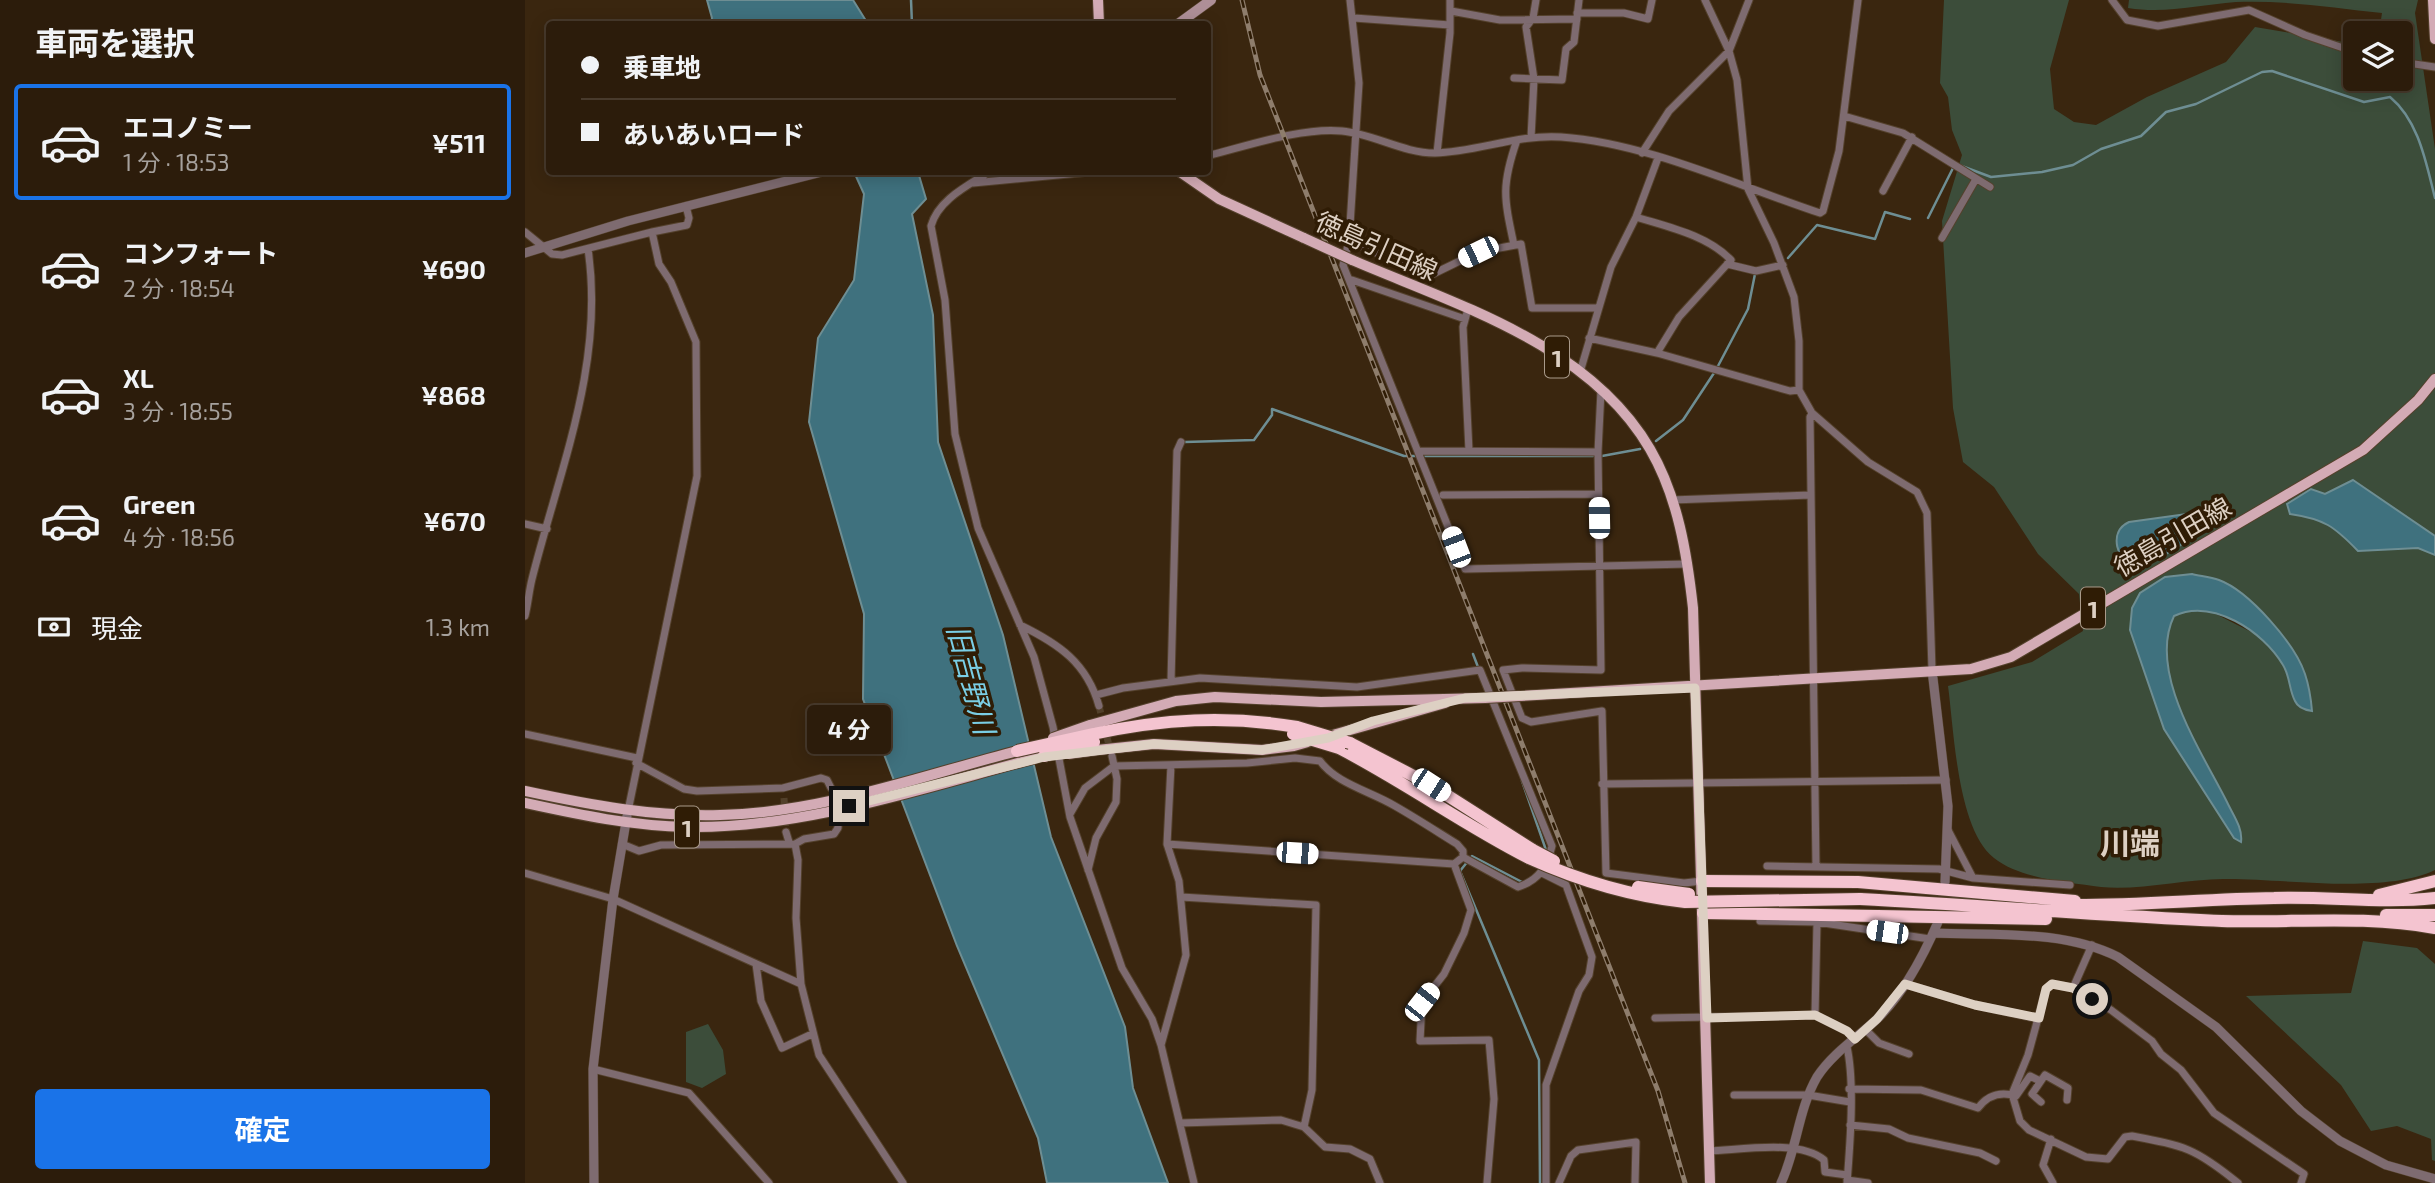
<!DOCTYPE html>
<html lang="ja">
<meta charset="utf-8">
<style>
body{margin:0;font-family:"Exo 2","Noto Sans JP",sans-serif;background:#342514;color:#f1f3f6;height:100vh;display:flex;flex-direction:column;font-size:26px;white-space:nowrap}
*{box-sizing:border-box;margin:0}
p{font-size:23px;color:#a6a19d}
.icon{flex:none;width:38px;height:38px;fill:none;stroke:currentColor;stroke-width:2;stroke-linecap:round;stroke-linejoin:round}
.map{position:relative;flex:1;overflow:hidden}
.sheet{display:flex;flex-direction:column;background:#2c1c0b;width:525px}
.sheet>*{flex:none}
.top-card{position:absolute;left:21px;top:21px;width:665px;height:154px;border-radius:7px;box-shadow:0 4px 18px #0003,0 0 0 2px #483a2c;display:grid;align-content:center;height:154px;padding:0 35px;background:#2c1c0b}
.fabs{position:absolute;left:1818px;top:21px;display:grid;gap:14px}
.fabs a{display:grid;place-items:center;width:70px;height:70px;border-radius:7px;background:#2c1c0b;box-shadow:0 4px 18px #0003,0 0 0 2px #483a2c;font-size:35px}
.end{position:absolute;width:32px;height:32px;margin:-16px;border:9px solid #ddd0c3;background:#111;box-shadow:0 0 0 4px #111}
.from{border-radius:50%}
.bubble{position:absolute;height:49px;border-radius:7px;background:#2c1c0b;box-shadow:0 4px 18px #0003,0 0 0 2px #483a2c;font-size:23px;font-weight:700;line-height:49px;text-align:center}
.car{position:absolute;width:21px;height:42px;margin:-21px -10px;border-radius:9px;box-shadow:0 0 5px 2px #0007;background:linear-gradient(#fff 24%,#345 0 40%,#fff 0 76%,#345 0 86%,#fff 0)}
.top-card b{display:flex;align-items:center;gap:24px;height:66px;font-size:26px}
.top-card b+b{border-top:2px solid #483a2c}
.top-card i{width:18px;height:18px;background:#f1f3f6}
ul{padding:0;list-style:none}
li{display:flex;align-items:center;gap:21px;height:116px;margin:0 14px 10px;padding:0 21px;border:4px solid transparent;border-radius:7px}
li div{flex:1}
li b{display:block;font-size:26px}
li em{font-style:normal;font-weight:700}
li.on{border-color:#1a73e8}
li>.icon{width:63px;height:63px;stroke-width:1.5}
h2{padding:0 35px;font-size:32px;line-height:84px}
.pay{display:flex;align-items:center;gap:18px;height:77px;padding:0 35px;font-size:26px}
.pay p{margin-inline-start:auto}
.primary-button{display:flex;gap:14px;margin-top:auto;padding:14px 35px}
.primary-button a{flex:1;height:80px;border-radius:7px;background:#1a73e8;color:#fff;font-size:28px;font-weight:700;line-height:80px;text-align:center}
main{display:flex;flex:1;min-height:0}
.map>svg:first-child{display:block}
.green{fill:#3c4d3a;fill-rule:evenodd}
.water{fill:#3f717e;stroke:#6e8e93;stroke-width:2}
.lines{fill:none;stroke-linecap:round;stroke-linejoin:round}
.stream{stroke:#6e8e93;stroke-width:2.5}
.minor-tunnel{stroke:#52402a;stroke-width:7;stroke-dasharray:7 3.5;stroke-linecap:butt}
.minor-casing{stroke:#54412c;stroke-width:9}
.tertiary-casing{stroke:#54412c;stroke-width:10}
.secondary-casing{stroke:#54412c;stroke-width:11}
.primary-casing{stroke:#54412c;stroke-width:12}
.motorway-casing{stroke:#54412c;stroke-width:14}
.minor{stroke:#7e6b70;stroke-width:7}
.tertiary{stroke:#7e6b70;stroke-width:9}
.secondary{stroke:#ae8f97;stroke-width:10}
.primary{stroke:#d3abb5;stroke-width:10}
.motorway{stroke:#f4c4d0;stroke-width:12}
.rail-casing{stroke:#8e7d6c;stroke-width:5}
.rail{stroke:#2f1c05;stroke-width:2.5;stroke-dasharray:8;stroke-linecap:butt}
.primary-bridge-casing{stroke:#54412c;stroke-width:12;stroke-linecap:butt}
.motorway-bridge-casing{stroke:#54412c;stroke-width:14;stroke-linecap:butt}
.primary-bridge{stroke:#d3abb5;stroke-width:10}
.motorway-bridge{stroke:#f4c4d0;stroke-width:12}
.route{stroke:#ddd0c3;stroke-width:9}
.labels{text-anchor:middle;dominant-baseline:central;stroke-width:7;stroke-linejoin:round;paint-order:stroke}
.shield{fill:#2f1c05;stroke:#a99a8a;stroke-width:2}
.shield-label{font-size:24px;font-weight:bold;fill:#ddd0c3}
.street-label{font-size:26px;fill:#ddd0c3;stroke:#2f1c05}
.water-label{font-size:28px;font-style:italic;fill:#7acee5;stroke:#2f1c05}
.quarter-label{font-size:30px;font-weight:bold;fill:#ddd0c3;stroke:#2f1c05}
</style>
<main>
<section class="sheet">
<h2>車両を選択</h2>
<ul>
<li class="on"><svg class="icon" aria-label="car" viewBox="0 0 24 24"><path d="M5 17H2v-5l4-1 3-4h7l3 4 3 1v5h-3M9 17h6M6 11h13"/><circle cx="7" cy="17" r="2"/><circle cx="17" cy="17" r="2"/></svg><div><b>エコノミー</b><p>1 分 · 18:53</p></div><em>¥511</em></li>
<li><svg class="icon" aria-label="car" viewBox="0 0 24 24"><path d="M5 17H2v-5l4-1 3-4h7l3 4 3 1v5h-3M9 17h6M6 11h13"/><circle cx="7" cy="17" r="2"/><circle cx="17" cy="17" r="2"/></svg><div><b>コンフォート</b><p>2 分 · 18:54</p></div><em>¥690</em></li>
<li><svg class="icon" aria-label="car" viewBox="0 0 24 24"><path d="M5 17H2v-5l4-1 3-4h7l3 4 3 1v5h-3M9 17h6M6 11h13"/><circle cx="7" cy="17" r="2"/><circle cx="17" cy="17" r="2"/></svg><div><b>XL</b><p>3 分 · 18:55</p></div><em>¥868</em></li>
<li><svg class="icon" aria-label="car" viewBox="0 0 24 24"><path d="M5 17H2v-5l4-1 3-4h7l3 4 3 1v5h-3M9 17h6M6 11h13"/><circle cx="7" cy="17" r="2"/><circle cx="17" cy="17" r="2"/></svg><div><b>Green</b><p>4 分 · 18:56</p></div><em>¥670</em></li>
</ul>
<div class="pay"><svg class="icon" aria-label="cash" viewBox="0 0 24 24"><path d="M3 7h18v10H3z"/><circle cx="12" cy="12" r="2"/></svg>現金<p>1.3 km</p></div>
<div class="primary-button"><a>確定</a></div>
</section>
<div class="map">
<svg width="1910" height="1183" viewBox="0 0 1910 1183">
<rect width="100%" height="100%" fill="#3a260f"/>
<!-- green -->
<path class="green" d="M1419 0H1544L1525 69 1529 109 1549 122 1571 125 1622 97 1701 62 1730 27 1830 44V79H1876V33H1854L1857 13C1809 8 1760 0 1711 2 1674 5 1640 14 1603 8L1604 0H1893L1890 13 1910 149V536L1828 480 1765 514C1799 519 1809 526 1833 551L1893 548 1910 555V870C1858 895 1757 878 1698 879 1660 879 1613 891 1576 887 1543 882 1495 879 1469 858 1432 829 1429 730 1423 686L1507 662 1558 631 1554 594 1513 554 1469 487 1438 462 1428 408 1417 221 1437 155 1427 130 1423 97 1415 83ZM1676 512 1680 525 1652 547 1605 522ZM1694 580 1786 698 1770 702 1761 668 1736 637 1683 610 1665 608 1649 616C1616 685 1699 774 1717 838H1709L1639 729 1605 630Z
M1838 941 1892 948 1910 964V1161L1907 1160 1906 1139 1872 1126 1846 1131 1816 1085 1721 996 1826 993Z
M183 1024 198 1050 201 1074 177 1088 161 1082V1032Z"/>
<!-- water -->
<path class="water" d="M182 0H328L343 24H186L187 18Z
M329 172H393L401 199 387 214 408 315 413 442 478 635 526 837 600 1027 608 1088 643 1183H522L513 1138 432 946 338 699 339 614 284 422 293 338 329 280 339 194Z
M1828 480 1910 536V555L1893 548 1833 551C1809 526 1799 519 1765 514L1762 504 1786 489 1800 494Z
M1676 512 1684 516C1675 539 1631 559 1609 571 1593 561 1582 532 1604 522Z
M1667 574C1675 576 1685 577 1694 580 1724 591 1770 644 1780 674 1784 686 1786 699 1787 711 1780 710 1773 708 1770 701 1764 690 1765 676 1758 665 1738 631 1687 598 1649 616 1622 672 1677 752 1702 802 1708 815 1718 828 1716 842L1709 838 1639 729 1605 630 1607 608 1615 593 1640 577Z"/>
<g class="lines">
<!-- stream -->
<path class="stream" d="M386 0 387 24
M1434 165 1466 177 1517 172 1548 165 1576 149 1616 136 1641 112 1671 104 1737 72 1747 71 1839 102 1865 97C1894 121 1901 163 1910 198
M1403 218 1429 166
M1263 258 1292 225 1350 239 1360 212 1385 219
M1193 366 1223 309 1230 274
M1131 441 1158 420 1189 373
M660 442 729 440 747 415V409L879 456H1068
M1077 456 1115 449
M948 654 953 667
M997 781 1021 850
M997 882 947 856 935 871 1014 1060 1015 1183"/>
<!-- minor-tunnel -->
<path class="minor-tunnel" d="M574 706 586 753
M259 798 261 832"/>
<!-- minor casing -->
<g class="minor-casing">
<path id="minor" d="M825 0 834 83 824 241 904 276 953 252 996 244 1007 308H1071
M1180 0 1204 51 1212 80 1223 189 1249 243 1269 297 1274 341V390L1287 413 1343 462 1392 492 1402 513 1407 670
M1587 0 1602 20 1633 26 1724 10 1780 35 1830 52
M926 11 975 20 1052 19
M1052 13H1099L1123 19 1127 0
M829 18 925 25
M1876 62 1910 67
M989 78 1037 80 1041 49 1049 42 1054 0
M1319 116 1378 133 1465 187
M1006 138 1009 79 1001 27 1008 18 1011 0
M912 153 925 33V0
M1117 153 1144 111 1204 51 1224 0
M682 156C722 146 777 127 817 131 849 134 878 153 910 153 952 152 993 134 1036 137 1122 143 1213 186 1295 213L1298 211 1314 151 1333 0
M464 172C442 186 413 200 406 226L420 300 430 434 453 528 509 657 528 727 545 817 597 968 627 1019 636 1045 669 1183
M448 183 565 172
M1358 191 1387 137
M1111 217C1143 227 1182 235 1206 260L1154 317 1132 353
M0 232 27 254 37 255 127 232 134 264 146 282 171 342 172 476 103 811
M127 232 162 225 164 218 161 206
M1417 238 1451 179
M824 241 818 265 940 569 1163 564
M989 245C979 198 976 186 992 140
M1202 264 1231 271 1258 265
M827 280 940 319
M943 309 938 327 944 451
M1064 338 1132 353 1265 391 1274 390
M1055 372 1086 267 1111 217 1133 158
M1076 390 1073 452 1076 670 997 668 978 670 997 718 1006 722 1077 711 1081 873 1159 883 1177 881
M1287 413 1285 417 1291 866
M894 451 1073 452
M918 495 1073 494
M1147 500 1285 495
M0 524 22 529
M0 616C3 604 4 591 7 579 34 471 80 364 63 249
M495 625C534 644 562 663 574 706
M646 681 652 451 656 442
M0 734 112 758
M111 763 159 789 172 791 258 788 296 778 302 780 306 788
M1077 784 1421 780
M545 814 560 788 589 766 722 763 770 758 795 761C812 784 845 791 870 806 891 818 911 831 932 844L938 851V857L993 887C1014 880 1022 867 1027 846L955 670 832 687 675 678 598 688 571 695
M1423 830 1448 878 1545 885
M261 832 264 842
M97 844 114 851 136 845 270 844 279 839 309 834 313 828V819
M270 844 273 860 271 918 276 984
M642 844 929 864 938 857
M929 864 946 910 939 933 919 974 897 1002 895 1041 964 1040 969 1099 962 1183
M1242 866 1414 869 1448 878
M563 870 571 838 591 802 592 779 587 756
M0 873 88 899 276 984 294 1055 378 1183
M1017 873 1041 885 1067 957 1064 975 1054 991 1021 1085V1183
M656 897 791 905 787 1090 779 1127
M1235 921 1292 922 1405 939
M231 964 236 1001 257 1048 287 1034
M1380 984 1450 1005 1514 1019
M1548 988 1567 945
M1290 1015 1292 922
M1130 1018 1290 1015 1322 1031 1330 1039
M1340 1029 1354 1043 1384 1054
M636 1045 661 955 654 881 642 844 646 765
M1322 1047C1330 1083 1325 1145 1322 1183
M68 1069 164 1093 244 1183
M1324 1089 1396 1090 1453 1108C1462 1096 1475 1091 1491 1096L1505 1076 1515 1081
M1209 1095H1283L1325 1102
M1516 1102 1507 1094 1520 1075 1543 1088 1542 1100
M655 1123 756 1120 779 1127 800 1147 825 1149 845 1159 855 1183
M1325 1125 1364 1129 1383 1138 1455 1153 1471 1161
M1526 1139 1518 1165 1528 1183
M1184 1151C1215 1150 1275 1139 1299 1160L1300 1172 1322 1175
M1322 1180 1343 1183
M1034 1183 1046 1156 1053 1150 1111 1142 1110 1183
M1713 1183C1670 1148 1660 1146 1607 1136L1600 1137 1583 1159 1561 1157 1504 1130 1495 1121 1487 1094 1503 1055 1521 989 1527 984 1548 988 1586 1010 1627 1041 1636 1054 1656 1070 1689 1113 1779 1174 1776 1183"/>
</g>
<!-- tertiary casing -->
<g class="tertiary-casing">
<path id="tertiary" d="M0 253 103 221 297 172
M1407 670 1423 806 1420 882
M1408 933C1469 936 1537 929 1593 957L1691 1027 1776 1111 1815 1141 1861 1165 1910 1179
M69 1183 68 1069 88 899 102 816
M1256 1183C1272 1149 1273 1110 1292 1077 1306 1055 1331 1038 1350 1021 1378 995 1398 957 1413 922"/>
</g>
<!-- secondary casing -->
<g class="secondary-casing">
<path id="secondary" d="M653 24 686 0"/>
</g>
<!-- primary casing -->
<g class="primary-casing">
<path id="primary" d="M573 0 574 24
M1908 0 1910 39
M655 172 694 199 779 238
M827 260C932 305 1064 344 1125 449 1153 497 1162 554 1168 608L1185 1183
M995 696 1446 669 1486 657 1838 450 1893 400 1910 379
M565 725 651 701 690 697 796 702 960 698
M572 750 629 744 737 750 769 746 920 703
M0 791C65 805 129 817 195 815 295 813 396 776 492 751
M0 803C55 815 107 826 163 827 281 829 406 785 519 756"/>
</g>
<!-- motorway casing -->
<g class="motorway-casing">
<path id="motorway" d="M568 734C638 719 701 715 772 727
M825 743 906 785 1008 850
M814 748C880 782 939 825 1004 858
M1177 881 1333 882 1550 901
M1854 895 1910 881
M1335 899C1456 905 1576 916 1697 921 1769 923 1839 915 1910 928
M1540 905C1610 906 1679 899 1749 898 1803 896 1857 904 1910 898
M1178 913 1521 919
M1861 915H1910"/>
</g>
<!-- minor -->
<use href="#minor" class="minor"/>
<!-- tertiary -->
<use href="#tertiary" class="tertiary"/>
<!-- secondary -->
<use href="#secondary" class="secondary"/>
<!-- primary -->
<use href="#primary" class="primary"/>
<!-- motorway -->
<use href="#motorway" class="motorway"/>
<!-- rail casing -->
<g class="rail-casing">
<path id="rail" d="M717 0 735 75 1133 1091 1160 1183"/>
</g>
<!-- rail -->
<use href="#rail" class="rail"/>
<!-- primary-bridge casing -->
<g class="primary-bridge-casing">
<path id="primary-bridge" d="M779 238 827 260
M960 698 995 696
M528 738 565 725
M543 754 572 750"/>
</g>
<!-- motorway-bridge casing -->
<g class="motorway-bridge-casing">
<path id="motorway-bridge" d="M772 727 825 743
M768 734 814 748
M492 751 568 734
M519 756 569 742
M1008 850 1029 861
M1004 858C1055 881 1105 896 1160 902L1335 899
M1113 887 1164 894"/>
</g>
<!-- primary-bridge -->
<use href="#primary-bridge" class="primary-bridge"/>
<!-- motorway-bridge -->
<use href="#motorway-bridge" class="motorway-bridge"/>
</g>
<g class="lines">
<!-- route -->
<path class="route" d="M324 806 519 757 629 744 737 750 803 738 848 721 940 698 1170 688 1182 1018 1290 1015 1322 1031 1330 1039 1352 1019 1380 984 1450 1005 1514 1018 1521 989 1527 984 1548 988 1567 999"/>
</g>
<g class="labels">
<!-- shield labels -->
<g class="shield">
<rect x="1020" y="336.5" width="24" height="41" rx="5"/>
<rect x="1556" y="587.5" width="24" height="41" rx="5"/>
<rect x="150" y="806.5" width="24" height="41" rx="5"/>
</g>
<g class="shield-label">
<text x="1032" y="357">1</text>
<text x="1568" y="608">1</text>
<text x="162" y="827">1</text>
</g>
<!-- street labels -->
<g class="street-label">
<text transform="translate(852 245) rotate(24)">徳島引田線</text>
<text transform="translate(1647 536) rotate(-30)">徳島引田線</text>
</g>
<!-- water labels -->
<g class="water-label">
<text transform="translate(447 679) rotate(75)">旧吉野川</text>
</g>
<!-- quarter labels -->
<g class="quarter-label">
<text x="1605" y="842">川端</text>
</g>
</g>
</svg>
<div class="fabs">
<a><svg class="icon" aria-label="layers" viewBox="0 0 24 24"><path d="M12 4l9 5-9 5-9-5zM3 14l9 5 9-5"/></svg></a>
</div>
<i class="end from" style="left:1567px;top:999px"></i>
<i class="end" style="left:324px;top:806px"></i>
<div class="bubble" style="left:282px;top:705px;width:84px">4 分</div>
<i class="car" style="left:953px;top:252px;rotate:244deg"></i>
<i class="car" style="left:1074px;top:518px;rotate:359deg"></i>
<i class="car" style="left:931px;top:547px;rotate:339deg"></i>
<i class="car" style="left:906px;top:785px;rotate:123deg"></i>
<i class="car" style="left:772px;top:853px;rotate:94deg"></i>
<i class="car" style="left:1362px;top:932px;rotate:278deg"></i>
<i class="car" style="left:897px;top:1002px;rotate:38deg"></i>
<div class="top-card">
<b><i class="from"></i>乗車地</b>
<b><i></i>あいあいロード</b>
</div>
</div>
</main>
